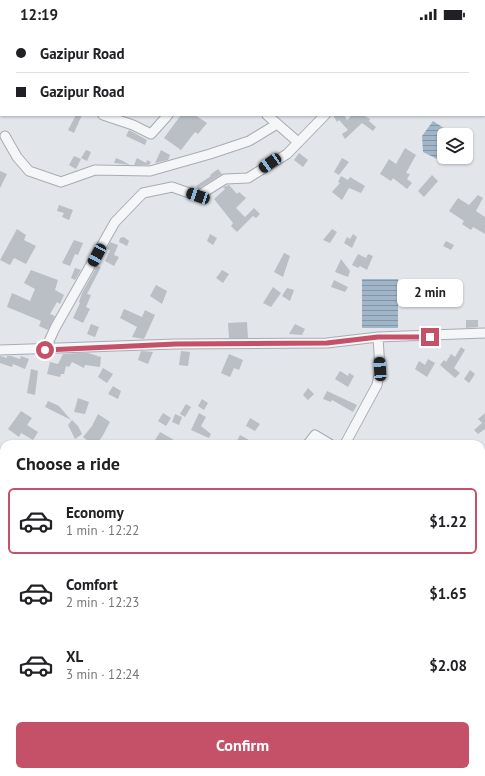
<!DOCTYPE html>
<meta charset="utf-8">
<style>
body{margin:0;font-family:"PT Sans",sans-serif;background:#f2f2f2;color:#202124;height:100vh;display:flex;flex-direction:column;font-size:15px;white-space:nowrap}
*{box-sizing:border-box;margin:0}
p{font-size:13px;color:#757577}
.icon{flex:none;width:22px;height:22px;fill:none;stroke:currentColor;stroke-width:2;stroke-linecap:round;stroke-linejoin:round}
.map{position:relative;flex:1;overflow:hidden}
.sheet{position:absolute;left:0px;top:412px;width:485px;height:336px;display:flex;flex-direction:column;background:#fff;border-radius:12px 12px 0 0;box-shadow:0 1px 3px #0004}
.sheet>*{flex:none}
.hud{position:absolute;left:0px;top:0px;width:485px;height:88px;box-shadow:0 1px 3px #0004;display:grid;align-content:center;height:88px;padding:0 16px;background:#fff}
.buttons{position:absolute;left:437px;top:100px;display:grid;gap:8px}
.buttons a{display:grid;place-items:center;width:36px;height:36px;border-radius:6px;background:#fff;box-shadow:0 1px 3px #0004;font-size:20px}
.end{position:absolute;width:18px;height:18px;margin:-9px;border:5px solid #c55168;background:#fff;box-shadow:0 0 0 2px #fff}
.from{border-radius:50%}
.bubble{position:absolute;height:28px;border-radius:6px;background:#fff;box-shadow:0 1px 3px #0004;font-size:13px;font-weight:600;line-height:28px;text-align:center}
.car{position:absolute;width:12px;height:24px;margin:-12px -6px;border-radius:5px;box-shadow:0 0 3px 1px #0007;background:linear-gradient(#222 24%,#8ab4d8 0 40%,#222 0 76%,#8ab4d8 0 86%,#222 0)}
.hud b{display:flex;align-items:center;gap:14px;height:38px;font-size:15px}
.hud b+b{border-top:1px solid #e0e0e0}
.hud i{width:10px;height:10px;background:#202124}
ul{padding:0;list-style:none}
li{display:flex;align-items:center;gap:12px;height:66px;margin:0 8px 6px;padding:0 8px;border:2px solid transparent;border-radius:6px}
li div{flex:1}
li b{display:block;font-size:15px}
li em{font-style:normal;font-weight:600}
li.current{border-color:#c55168}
li>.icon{width:36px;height:36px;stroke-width:1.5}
h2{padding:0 16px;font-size:18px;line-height:48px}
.button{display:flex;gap:8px;margin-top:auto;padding:8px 16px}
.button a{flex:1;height:46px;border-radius:6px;background:#c55168;color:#fff;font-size:16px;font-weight:600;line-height:46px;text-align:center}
.status{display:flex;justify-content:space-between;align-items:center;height:28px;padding:0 20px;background:#fff;direction:ltr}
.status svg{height:11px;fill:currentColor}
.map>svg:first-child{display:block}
.water{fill:url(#water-rules)}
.building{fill:#babfc6}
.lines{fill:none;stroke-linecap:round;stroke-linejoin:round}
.minor-casing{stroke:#a7acb4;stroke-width:11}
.minor{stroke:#f5f6f8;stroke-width:9}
.route{stroke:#c55168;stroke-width:5}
</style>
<div class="status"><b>12:19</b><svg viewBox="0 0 49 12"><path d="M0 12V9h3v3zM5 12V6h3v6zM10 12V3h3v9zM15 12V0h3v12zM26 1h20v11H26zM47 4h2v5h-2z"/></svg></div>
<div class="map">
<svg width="485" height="748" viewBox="0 0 485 748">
<defs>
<pattern id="water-rules" width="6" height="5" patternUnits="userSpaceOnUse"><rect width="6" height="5" fill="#a0b5c7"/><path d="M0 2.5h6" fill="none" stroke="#8394a3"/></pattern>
</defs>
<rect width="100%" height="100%" fill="#e2e5ea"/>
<!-- water -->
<path class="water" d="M433 93 450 104 449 107H444V122L441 133 423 124 422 108Z
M362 251H398V300H362Z"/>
<!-- building -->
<path class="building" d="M76 87H82L74 105 68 102Z
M181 87H195L207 95 198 106 195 104 181 122 164 110Z
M333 87H344L347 92 352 87H363L370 91 369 93 376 99 373 103 362 95 345 111 342 106 348 102 339 92 337 94Z
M129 102 147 112 145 117 126 108Z
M405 120 416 127 406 145 410 146 407 151 412 155 407 161 393 150 391 153 380 146 389 131 396 136Z
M86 122 91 124 87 133 81 130Z
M161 122 170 127 168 132 155 135Z
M299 125 308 132 303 139 294 132Z
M74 128 81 131 76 141 69 137Z
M116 130 123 133 130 137 114 135Z
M137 130 146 135 147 132 151 134 149 137H134Z
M342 130 349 134 339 147 334 144Z
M218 141 222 146 198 161 196 158 211 148 210 147Z
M0 143 7 146 0 160Z
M432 147 438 153 424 169 418 163Z
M341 148 348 152 350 149 365 158 361 165 349 160 342 172 332 164 340 155 338 154Z
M229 157 237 166 239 164 246 170 236 180 245 189 254 180 260 186 256 190 253 188 237 204 231 198 233 195 214 171 225 161 223 159Z
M478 167 483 170 476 183 485 189V206L473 199 471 202 462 196 464 193 449 183 458 170 469 177Z
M59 177 73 182 69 192 62 189 64 185 57 183Z
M17 201 26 207 24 212 36 218 26 236 14 230 10 237 0 232Z
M332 201 337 204 330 215 323 212Z
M210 206 217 210 213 217 207 213Z
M353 206 357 209 352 220 344 215 347 209 350 211Z
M124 209 129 213 127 218 119 214 120 210Z
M74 212 83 215 78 227 75 226 70 238 62 235Z
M446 213 454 217 451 222 443 218Z
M110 214 118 217 114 227 119 229 114 238 105 233 110 222 107 221Z
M284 225 290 228 283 249 274 244Z
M358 226 366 230 368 226 373 228 367 242 360 238 358 240 352 237Z
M341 231 350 243 348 249 335 244Z
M97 238 101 239 87 266 91 267 86 279 90 281 83 295 73 290 80 275 79 274 82 265Z
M75 240 81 242 75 252 71 250Z
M31 242 58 252 55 262 64 267 60 276 57 274 50 286 55 288 48 302 39 298 41 293 7 279 12 265 30 273 35 261 24 255Z
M222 242 229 246 223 255 216 250Z
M334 252 348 259 345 264 331 259Z
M156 257 167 263 162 276 150 268Z
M273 259 281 265 271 279 263 275Z
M287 260 294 262 290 273 282 268Z
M452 261 457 263 450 277 443 274 445 269 447 270Z
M124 281 142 289 145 282 155 287 144 311 132 309 137 299 120 290Z
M466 292H478V299L466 300Z
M247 294 248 310H229L228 295Z
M91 296 99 299 95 309 87 306Z
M295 296 305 301 302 307 289 306Z
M461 319 465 322 454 340 460 345 455 350 440 337 444 332 446 334 451 326 455 329Z
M141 323 153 324 148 336 138 332Z
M181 323 190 324 188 338 179 337Z
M78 325H88L101 329 100 339 85 337 84 340 72 334 69 339 66 338 64 346H61L60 349 47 346 50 334 58 336 63 326Z
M229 326 243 332 239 342 234 340 230 349 221 345Z
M0 328 7 330V328H11L20 331 21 328 29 331 25 341 13 336 12 339 0 335Z
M428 331 435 335 427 349 415 341 419 333 425 337Z
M103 340 113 346 107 355 98 349Z
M31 341 38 343 35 367 27 365Z
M470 342 475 346 469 355 464 351Z
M340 343 348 348 349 345 354 348 348 359 335 351Z
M113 358 121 363 118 371 108 366Z
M308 360 314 366 308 372 303 367Z
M327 363 357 377 353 384 332 372 331 374 323 371Z
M78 370 89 374 85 386 74 384Z
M202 371 208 375 204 382 198 378Z
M48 373 59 378 71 392 45 379Z
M186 376 191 379 185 389 180 386Z
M21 383 32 390 27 397 38 404 33 412 21 405 19 409 8 401Z
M163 385 171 390 166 398 158 393Z
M199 385 206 389 201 398 211 406 209 410 191 402Z
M485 385V401L478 406 474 402 482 395 478 391Z
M98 386 110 394 102 409 96 416H92L83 409 92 398Z
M175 386 182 389 179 397 172 394Z
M250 390 260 396 255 403 246 398Z
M72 392 78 398 82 406 75 411 68 397Z
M160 404 181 416H161L155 412Z
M240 407 249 412 247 416 237 413Z"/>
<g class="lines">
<!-- minor casing -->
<g class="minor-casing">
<path id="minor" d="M42 0 45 1
M142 0 143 1
M412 1 413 0
M103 87 133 97 151 106 168 87
M267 87 298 114
M5 108 17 129 29 143 61 154 95 142 150 143 210 126 249 113 277 96
M0 322 176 316 327 315 378 309 485 305
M45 322 55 300 115 194 143 165 172 159 198 168 225 151 248 150 287 126 325 87
M308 416 315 407 330 416
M345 416 377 357 380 341 378 309
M0 458H2
M0 527 4 512
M481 540 485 536
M0 577 4 579
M0 672 4 673
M110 744 122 748
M388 744 392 748"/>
</g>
<!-- minor -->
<use href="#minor" class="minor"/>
</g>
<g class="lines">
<!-- route -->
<path class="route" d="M45 322 176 316 327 315 378 309H430"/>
</g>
</svg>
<div class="buttons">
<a><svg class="icon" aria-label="layers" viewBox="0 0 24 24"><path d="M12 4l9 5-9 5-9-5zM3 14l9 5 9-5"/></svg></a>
</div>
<i class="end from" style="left:45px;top:322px"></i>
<i class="end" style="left:430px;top:309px"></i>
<div class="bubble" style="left:397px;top:251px;width:66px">2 min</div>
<i class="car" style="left:270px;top:135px;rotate:236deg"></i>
<i class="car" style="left:198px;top:168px;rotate:289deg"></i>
<i class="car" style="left:97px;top:227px;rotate:208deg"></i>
<i class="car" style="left:380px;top:341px;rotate:356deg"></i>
<div class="hud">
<b><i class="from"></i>Gazipur Road</b>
<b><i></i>Gazipur Road</b>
</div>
<section class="sheet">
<h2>Choose a ride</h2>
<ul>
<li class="current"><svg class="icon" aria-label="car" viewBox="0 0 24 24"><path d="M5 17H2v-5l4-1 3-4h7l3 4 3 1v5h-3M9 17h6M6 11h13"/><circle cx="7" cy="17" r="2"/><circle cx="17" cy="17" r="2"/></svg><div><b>Economy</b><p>1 min · 12:22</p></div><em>$1.22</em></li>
<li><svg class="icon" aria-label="car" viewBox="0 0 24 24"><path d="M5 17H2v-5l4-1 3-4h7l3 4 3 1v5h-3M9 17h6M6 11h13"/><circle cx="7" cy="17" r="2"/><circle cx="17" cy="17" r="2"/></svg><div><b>Comfort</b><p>2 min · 12:23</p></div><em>$1.65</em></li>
<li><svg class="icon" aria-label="car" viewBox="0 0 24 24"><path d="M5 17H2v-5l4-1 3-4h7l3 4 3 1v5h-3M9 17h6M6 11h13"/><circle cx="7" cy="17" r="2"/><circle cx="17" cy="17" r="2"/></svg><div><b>XL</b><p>3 min · 12:24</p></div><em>$2.08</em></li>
</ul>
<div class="button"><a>Confirm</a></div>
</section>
</div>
